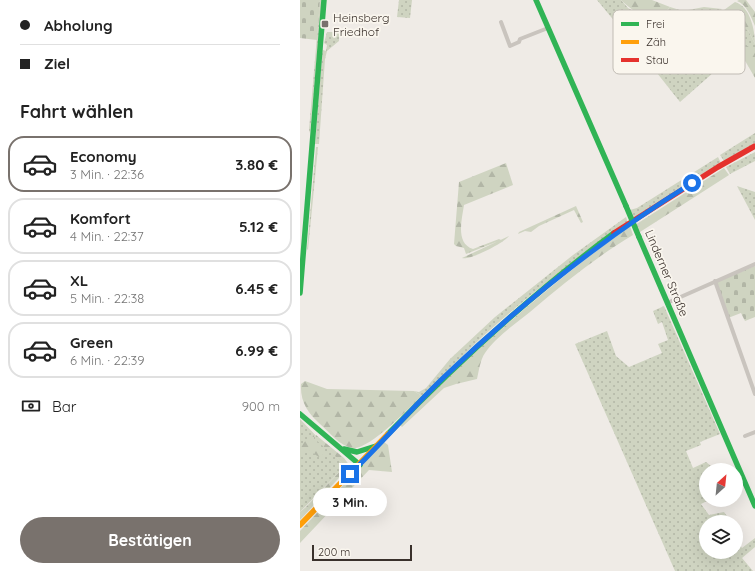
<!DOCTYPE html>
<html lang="de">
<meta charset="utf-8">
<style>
body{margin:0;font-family:Quicksand,sans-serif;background:#f2f2f2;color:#222;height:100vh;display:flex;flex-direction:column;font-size:15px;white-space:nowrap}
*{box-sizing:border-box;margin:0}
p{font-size:13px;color:#767676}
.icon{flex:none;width:22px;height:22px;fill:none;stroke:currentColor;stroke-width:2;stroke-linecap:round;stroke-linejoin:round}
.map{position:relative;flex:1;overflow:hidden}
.side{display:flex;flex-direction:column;background:#fff;width:300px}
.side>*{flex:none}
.banner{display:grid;align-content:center;height:88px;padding:0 20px;background:#fff}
.needle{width:26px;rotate:27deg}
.tools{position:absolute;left:399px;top:463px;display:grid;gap:8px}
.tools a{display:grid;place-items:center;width:44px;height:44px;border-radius:50%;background:#fff;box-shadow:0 4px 16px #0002;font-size:20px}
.scale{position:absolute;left:12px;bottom:10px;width:100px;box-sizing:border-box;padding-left:4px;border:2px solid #3a312c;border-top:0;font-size:11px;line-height:14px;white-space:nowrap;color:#3a312c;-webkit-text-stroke:3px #faf6ee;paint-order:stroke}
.end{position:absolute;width:18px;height:18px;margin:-9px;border:5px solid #1a73e8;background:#fff;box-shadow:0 0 0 2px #fff}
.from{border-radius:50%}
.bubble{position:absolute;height:28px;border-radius:14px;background:#fff;box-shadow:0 4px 16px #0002;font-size:13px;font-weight:700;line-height:28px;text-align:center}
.banner b{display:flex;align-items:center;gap:14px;height:38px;font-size:15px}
.banner b+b{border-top:1px solid #e0e0e0}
.banner i{width:10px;height:10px;background:#222}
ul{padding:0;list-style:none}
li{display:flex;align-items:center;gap:12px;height:56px;margin:0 8px 6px;padding:0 12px;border:2px solid #e0e0e0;border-radius:16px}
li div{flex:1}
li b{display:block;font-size:15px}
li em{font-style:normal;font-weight:700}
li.on{border-color:#79726d}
li>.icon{width:36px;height:36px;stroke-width:1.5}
h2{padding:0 20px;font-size:18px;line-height:48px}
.pay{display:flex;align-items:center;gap:10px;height:44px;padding:0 20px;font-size:15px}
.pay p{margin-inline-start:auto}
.cta{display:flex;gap:8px;margin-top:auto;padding:8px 20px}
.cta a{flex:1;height:46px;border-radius:24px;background:#79726d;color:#fff;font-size:16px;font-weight:700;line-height:46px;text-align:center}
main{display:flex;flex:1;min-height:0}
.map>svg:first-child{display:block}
.grass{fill:url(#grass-dots)}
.forest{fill:url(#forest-firs)}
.cemetery{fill:url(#cemetery-stones)}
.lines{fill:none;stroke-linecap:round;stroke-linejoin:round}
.street{stroke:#c9c4be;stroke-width:4}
.fast{stroke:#30b455;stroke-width:5.5}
.slow{stroke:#ff9f0a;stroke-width:5.5}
.jam{stroke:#e5322d;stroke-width:5.5}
.fast-bridge{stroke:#30b455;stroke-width:5.5}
.route{stroke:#1a73e8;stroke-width:5}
.poi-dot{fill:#79726d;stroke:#faf6ee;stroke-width:1.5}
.labels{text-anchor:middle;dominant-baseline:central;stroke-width:3.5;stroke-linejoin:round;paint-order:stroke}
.poi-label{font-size:12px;fill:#3a312c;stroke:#faf6ee;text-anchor:start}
.street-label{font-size:12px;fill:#3a312c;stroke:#faf6ee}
.key{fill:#faf6ee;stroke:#c0bbb4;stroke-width:1}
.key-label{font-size:11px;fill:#3a312c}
</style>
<main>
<section class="side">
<div class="banner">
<b><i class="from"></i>Abholung</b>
<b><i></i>Ziel</b>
</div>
<h2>Fahrt wählen</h2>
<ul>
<li class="on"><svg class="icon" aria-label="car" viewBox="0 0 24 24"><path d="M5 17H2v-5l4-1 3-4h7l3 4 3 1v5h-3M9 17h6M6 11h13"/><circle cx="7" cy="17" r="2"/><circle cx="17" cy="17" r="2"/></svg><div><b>Economy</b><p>3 Min. · 22:36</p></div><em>3.80 €</em></li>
<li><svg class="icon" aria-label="car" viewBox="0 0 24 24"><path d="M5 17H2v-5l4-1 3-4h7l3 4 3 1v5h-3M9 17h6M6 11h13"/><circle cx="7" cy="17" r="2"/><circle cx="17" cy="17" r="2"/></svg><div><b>Komfort</b><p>4 Min. · 22:37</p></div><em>5.12 €</em></li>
<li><svg class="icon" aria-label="car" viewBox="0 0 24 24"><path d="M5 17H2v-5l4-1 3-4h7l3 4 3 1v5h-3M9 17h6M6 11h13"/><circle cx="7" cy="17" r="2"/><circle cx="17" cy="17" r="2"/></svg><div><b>XL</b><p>5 Min. · 22:38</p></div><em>6.45 €</em></li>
<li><svg class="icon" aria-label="car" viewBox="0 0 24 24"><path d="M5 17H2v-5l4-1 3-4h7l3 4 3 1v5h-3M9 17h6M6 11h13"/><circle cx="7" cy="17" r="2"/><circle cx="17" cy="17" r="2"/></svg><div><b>Green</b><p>6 Min. · 22:39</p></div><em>6.99 €</em></li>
</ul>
<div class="pay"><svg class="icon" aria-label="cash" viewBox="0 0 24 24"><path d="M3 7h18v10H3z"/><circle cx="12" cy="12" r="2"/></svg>Bar<p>900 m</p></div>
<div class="cta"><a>Bestätigen</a></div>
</section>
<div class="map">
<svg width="455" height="571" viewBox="0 0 455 571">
<defs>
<pattern id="grass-dots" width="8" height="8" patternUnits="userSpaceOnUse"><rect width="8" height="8" fill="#cfd4c1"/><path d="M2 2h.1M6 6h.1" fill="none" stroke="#b2b6a6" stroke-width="1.8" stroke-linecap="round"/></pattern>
<pattern id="forest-firs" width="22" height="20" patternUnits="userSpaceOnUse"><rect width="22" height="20" fill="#cfd4c1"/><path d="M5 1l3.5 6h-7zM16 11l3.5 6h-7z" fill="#b2b6a6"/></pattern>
<pattern id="cemetery-stones" width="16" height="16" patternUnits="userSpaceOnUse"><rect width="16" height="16" fill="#cfd4c1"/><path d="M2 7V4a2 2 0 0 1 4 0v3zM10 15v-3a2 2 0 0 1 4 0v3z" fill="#b2b6a6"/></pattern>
</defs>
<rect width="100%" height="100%" fill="#efebe6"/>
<!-- grass -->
<path class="grass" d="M20 0H22L10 133 9 130Z
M99 0H112L110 18 97 17Z
M297 0H321L328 8 361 26 366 21 364 13 370 7 383 11 404 7 422 9 403 27 390 34V36L354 69Z
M424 10 432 13 441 26 448 30 455 44V50L443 47 439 50 380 102 357 73 358 71Z
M27 32H39V41L27 51 25 59 19 144H15L23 42V50L26 51 27 45 24 43Z
M455 133V143L424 161 420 155Z
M16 147H18L8 250 7 249Z
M455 152V161L430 174 426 167Z
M418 157 421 163 333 220 330 210 337 208Z
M437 186 455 192V220Z
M326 217 328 223C277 258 227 296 181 338 161 357 142 377 122 396L114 391 119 392 126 388 150 359 195 317 273 255Z
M364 306 420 434 400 442 401 445 386 451 393 468 406 462 416 470H406V500H409L401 504 409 515 424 512 431 522H406V552H436V540L442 548 455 538V547L442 558 453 571H375L275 344 307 331 316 356 329 367 362 353 358 344 368 340 362 322 358 324 353 311Z
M0 419 45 466 0 512Z"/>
<!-- forest -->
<path class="forest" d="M321 0H352L370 7 364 13 366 24C358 29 327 7 321 0Z
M439 0H446L455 12V26C451 17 447 5 437 1Z
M435 2C450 6 455 30 455 44L448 30 444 29 432 13 424 10Z
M448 46H452L455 50V78L439 50Z
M206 163 213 185 164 205C162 219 155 243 173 249L199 239 201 240 166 254 164 248 156 246 154 244 159 182Z
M424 168 429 175 340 232 335 225Z
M276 206 283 222 281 223 274 210 239 226 231 232 225 231 218 234 219 232Z
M330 226 333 235C296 257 263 284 230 312 216 323 195 338 185 353 180 360 179 371 177 379L156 384 144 388 102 427 100 425C171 353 247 286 330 226Z
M209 236C204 243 169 261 162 258Z
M5 381 27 389 114 391 122 396C109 408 68 451 52 448 40 446 29 432 20 424 8 413 0 402 1 384Z
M14 435V439L24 450V454L19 457 8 450H5L0 456V447L9 437Z
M16 435 44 458 50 466 0 520V512L6 507 45 466 26 447H24L16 440Z
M84 442 88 445 92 472 69 470 0 543V531Z"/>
<!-- cemetery -->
<path class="cemetery" d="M0 0H20L17 40 0 38Z
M455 266V317L445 321 441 313 428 318 416 282Z"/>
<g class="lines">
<!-- street -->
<path class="street" d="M201 22 210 46 219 42 220 39 248 28
M415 281 455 394
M367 303 455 264
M445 436 455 432"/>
<!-- fast -->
<path class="fast" d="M236 0 326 206
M339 237 455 506
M0 293 24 0
M0 414 60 465
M88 434C158 362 233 293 314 233
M44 449 57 452 76 446"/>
<!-- slow -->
<path class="slow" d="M0 525 88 434"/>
<!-- jam -->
<path class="jam" d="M314 233 418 167 455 146"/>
<!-- fast-bridge -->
<path class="fast-bridge" d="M326 206 339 237"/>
</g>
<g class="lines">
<!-- route -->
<path class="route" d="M50 474C82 443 111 409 143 378 219 305 302 239 392 183"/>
</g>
<!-- markers -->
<rect class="poi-dot" x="21" y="20" width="8" height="8" rx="2"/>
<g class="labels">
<!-- poi labels -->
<g class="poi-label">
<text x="33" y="17">Heinsberg<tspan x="33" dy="14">Friedhof</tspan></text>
</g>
<!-- street labels -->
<g class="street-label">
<text transform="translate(367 273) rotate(67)">Linderner Straße</text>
</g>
</g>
<!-- legend -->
<rect x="313" y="10" width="132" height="64" rx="6" class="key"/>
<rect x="321" y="22" width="18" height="4" fill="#30b455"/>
<rect x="321" y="40" width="18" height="4" fill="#ff9f0a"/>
<rect x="321" y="58" width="18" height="4" fill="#e5322d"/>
<g class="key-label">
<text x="346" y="28">Frei</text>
<text x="346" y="46">Zäh</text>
<text x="346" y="64">Stau</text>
</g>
</svg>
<div class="tools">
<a><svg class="needle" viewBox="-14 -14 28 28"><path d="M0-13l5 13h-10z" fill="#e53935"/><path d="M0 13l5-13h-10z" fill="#767676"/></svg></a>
<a><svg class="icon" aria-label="layers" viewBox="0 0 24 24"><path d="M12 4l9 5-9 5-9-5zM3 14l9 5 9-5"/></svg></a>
</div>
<div class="scale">200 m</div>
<i class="end from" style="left:392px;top:183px"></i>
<i class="end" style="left:50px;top:474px"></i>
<div class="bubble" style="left:13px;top:488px;width:74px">3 Min.</div>
</div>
</main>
